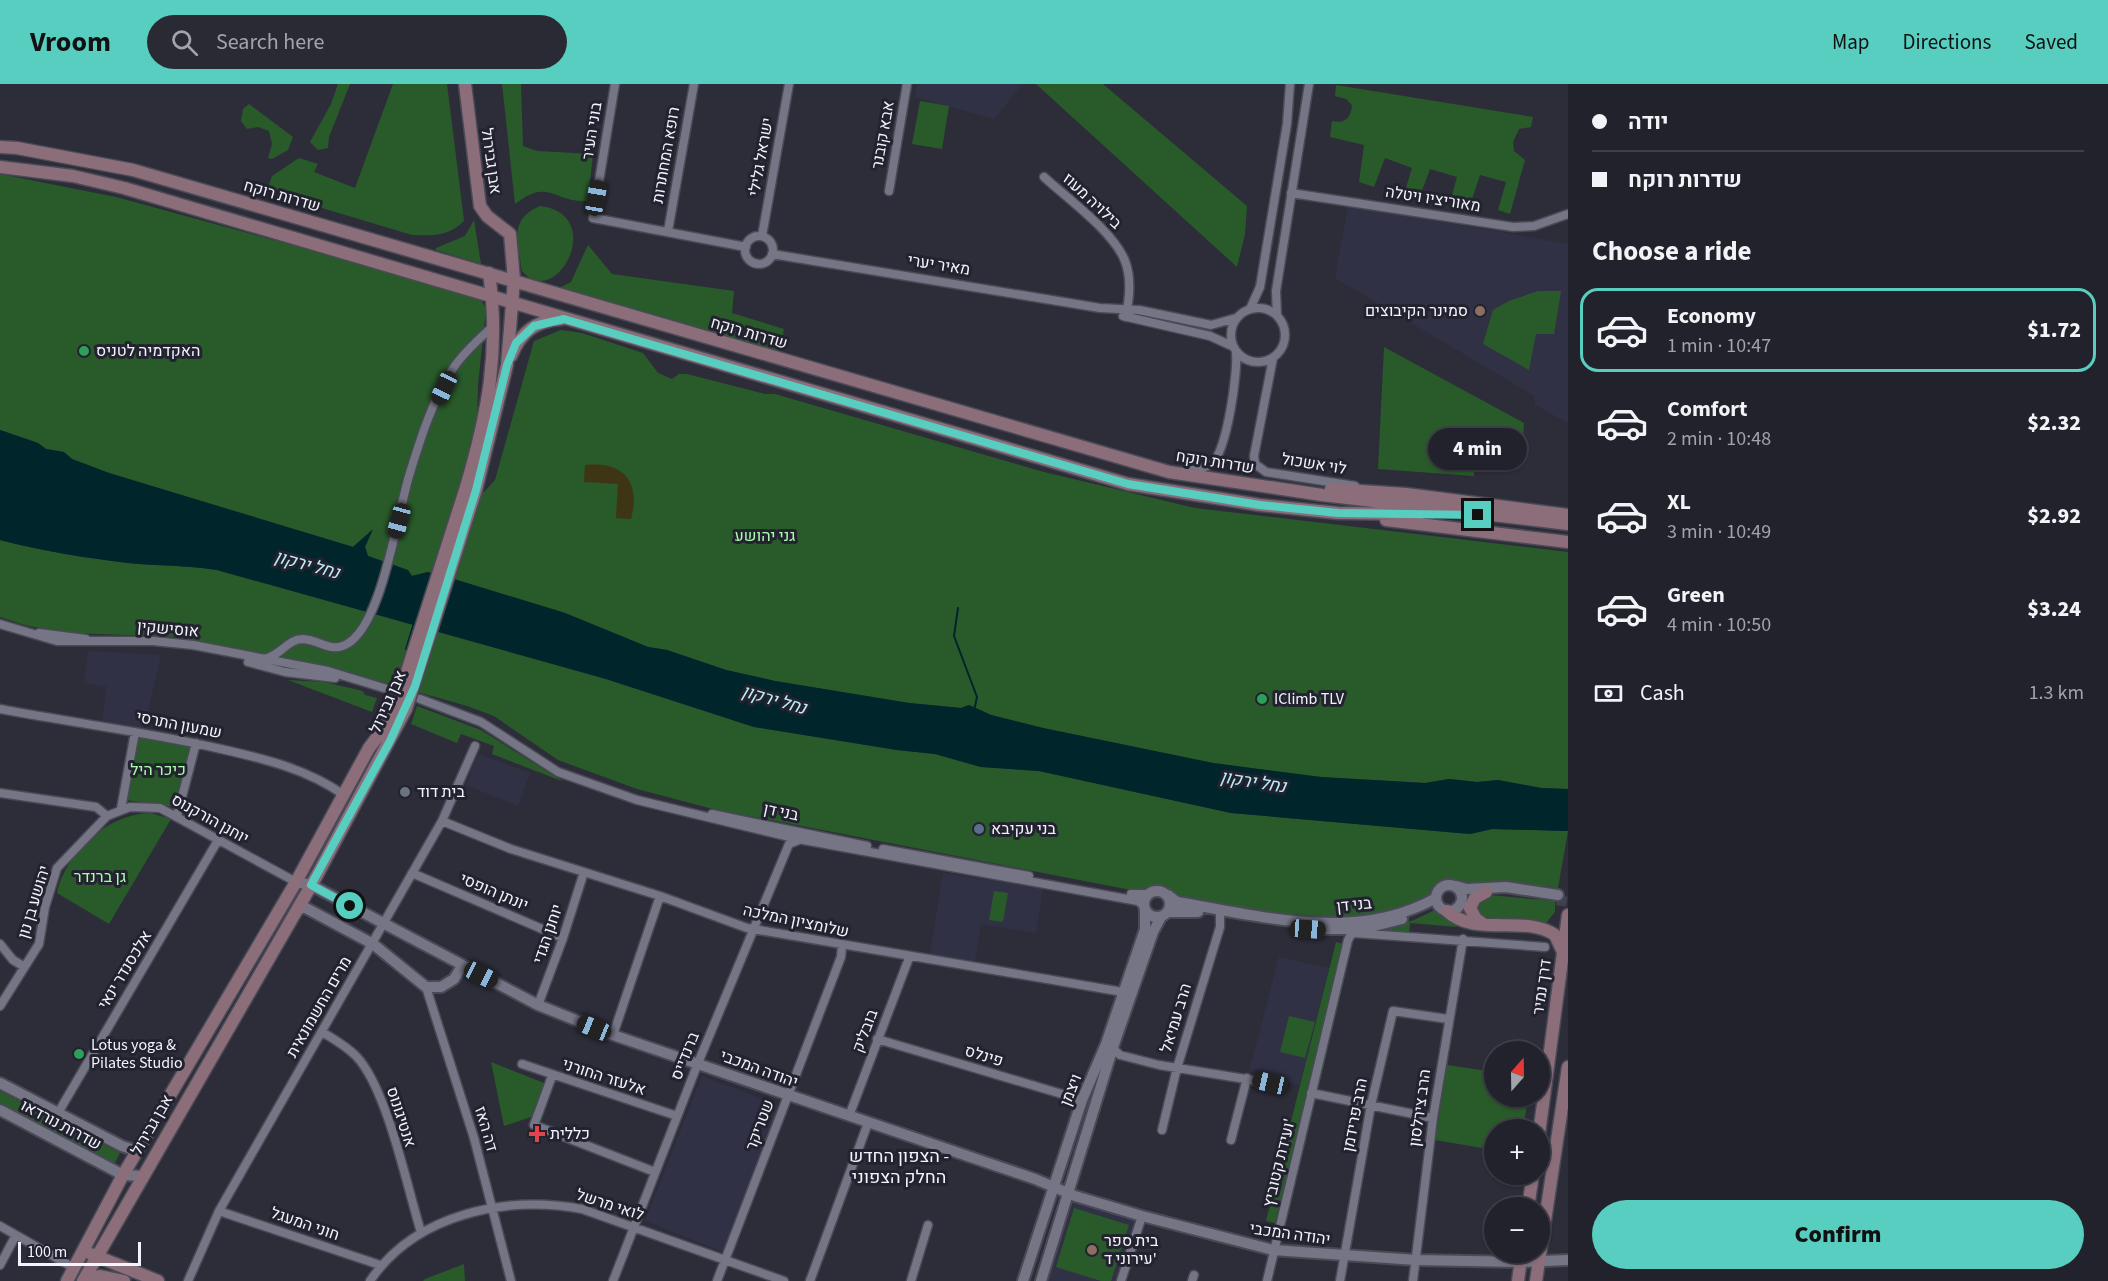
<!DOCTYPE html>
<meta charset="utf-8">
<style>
body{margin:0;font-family:"Source Sans 3",Heebo,sans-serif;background:#2a2a34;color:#f1f3f6;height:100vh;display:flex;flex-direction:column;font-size:22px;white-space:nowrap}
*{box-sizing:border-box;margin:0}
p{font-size:20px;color:#a2a4a9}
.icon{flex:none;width:33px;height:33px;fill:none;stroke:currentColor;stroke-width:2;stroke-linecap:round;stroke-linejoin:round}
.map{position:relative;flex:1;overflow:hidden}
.side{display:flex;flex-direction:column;background:#22222c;width:540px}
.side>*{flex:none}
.top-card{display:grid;align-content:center;height:132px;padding:0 24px;background:#22222c}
.needle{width:39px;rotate:20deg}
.tools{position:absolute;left:1484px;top:957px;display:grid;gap:12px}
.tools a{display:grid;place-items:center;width:66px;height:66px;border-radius:50%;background:#22222c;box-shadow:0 2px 4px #0004,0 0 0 2px #3f3f48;font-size:30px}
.scale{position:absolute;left:18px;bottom:15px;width:123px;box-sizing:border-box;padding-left:6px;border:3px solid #f3f3fd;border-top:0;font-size:16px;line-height:21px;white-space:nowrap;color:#f3f3fd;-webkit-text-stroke:4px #232330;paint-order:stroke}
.end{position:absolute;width:27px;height:27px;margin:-14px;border:8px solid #58cec0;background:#111;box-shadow:0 0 0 3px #111}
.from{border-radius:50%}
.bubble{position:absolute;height:42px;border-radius:21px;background:#22222c;box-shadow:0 2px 4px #0004,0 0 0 2px #3f3f48;font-size:20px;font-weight:800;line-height:42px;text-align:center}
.car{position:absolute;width:18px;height:36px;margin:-18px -9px;border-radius:8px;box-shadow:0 0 4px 2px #0007;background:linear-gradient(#222 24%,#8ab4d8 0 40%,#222 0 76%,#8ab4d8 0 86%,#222 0)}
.top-card b{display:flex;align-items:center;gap:21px;height:57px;font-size:22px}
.top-card b+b{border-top:2px solid #3f3f48}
.top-card i{width:15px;height:15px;background:#f1f3f6}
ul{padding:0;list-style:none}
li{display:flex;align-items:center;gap:18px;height:84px;margin:0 12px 9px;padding:0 12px;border:3px solid transparent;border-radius:18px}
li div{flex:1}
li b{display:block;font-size:22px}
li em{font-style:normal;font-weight:800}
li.active{border-color:#58cec0}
li>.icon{width:54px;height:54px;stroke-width:1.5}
h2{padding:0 24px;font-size:27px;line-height:72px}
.pay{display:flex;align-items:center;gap:15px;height:66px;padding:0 24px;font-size:22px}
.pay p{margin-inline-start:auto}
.action{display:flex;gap:12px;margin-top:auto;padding:12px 24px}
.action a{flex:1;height:69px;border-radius:36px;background:#58cec0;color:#111;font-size:24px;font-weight:800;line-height:69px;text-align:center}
header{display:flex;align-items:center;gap:36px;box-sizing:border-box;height:84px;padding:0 30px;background:#58cec0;color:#111}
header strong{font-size:28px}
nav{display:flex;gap:33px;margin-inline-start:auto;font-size:21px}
.search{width:420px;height:54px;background:#2a2a34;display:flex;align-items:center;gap:15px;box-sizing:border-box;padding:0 21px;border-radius:33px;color:#a2a4a9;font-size:22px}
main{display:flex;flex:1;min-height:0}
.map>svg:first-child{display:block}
.built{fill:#313145}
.green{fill:#295a2a}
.sand{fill:#3e3515}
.water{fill:#00252b}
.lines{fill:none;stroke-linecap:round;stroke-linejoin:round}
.stream{stroke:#00252b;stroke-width:2}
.tertiary-tunnel{stroke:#41414e;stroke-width:10;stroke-dasharray:10 5;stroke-linecap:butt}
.minor-casing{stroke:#4a4a56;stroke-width:11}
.tertiary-casing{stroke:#4a4a56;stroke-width:14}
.secondary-casing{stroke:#4a4a56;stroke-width:15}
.minor{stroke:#757586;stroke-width:8}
.tertiary{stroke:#757586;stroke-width:10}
.secondary{stroke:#8c6e7a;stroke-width:12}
.secondary-bridge-casing{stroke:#4a4a56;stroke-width:15;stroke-linecap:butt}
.secondary-bridge{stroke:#8c6e7a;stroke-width:12}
.route{stroke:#58cec0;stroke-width:8}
.education-dot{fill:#8d6e63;stroke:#232330;stroke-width:2}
.leisure-dot{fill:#2e9e5b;stroke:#232330;stroke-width:2}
.worship-dot{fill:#6b7280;stroke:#232330;stroke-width:2}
.service-dot{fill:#5c6f8a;stroke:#232330;stroke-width:2}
.health-dot{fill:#e0444e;stroke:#232330;stroke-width:2}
.labels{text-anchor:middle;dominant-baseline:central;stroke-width:6;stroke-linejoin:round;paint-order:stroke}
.street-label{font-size:16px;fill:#f3f3fd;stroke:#232330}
.poi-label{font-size:16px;fill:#f3f3fd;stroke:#232330;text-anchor:start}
.park-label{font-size:16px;fill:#a8fda8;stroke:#232330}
.water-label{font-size:18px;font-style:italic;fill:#b9eef9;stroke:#232330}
.neighbourhood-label{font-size:18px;fill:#f3f3fd;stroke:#232330}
</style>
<header>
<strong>Vroom</strong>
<div class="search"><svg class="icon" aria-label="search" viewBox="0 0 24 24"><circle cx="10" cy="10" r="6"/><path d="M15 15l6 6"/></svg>Search here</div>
<nav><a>Map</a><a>Directions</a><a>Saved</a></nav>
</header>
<main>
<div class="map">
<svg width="1568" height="1197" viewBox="0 0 1568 1197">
<rect width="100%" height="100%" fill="#2d2d3a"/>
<!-- built -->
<path class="built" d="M917 0H1022L994 35 915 13Z
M1348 122 1568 160V339L1535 321V312L1335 194Z
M88 567 161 571 144 644 102 637 107 603 84 599Z
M478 670 530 689 518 722 466 701Z
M943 789 1043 805 1036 849 981 840 975 877 930 870Z
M1279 873 1329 884 1300 1001 1249 988Z
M702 992 780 1022 724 1168 645 1137Z
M1073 1117 1136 1135 1116 1197H1047Z"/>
<!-- green -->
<path class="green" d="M338 0H350L329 53 328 64 318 66 310 58 331 20Z
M393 0H447L464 137C449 152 433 152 412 151L272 109 269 101 272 92 299 74 318 80 314 88 355 104Z
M502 0H521L523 62 537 67 593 70 588 117C554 119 549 93 515 120Z
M1036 0H1103L1247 122 1245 150 1237 183Z
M1336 1 1533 33 1531 43 1519 45 1513 58 1514 67 1525 76 1510 130 1498 126 1506 98 1480 91 1469 124 1450 118 1457 93 1430 85 1420 112 1405 107 1412 84 1385 74 1374 103 1359 98 1364 61 1330 53 1332 37C1345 40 1351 34 1352 21L1346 15 1335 12Z
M920 17 949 22 942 65 912 60Z
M249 20 293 53 288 66 272 75 268 74 272 60 269 47 258 43 247 45 241 37 243 25Z
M0 90 116 113 478 212 486 224 478 301 477 343 460 401 484 408 495 396 534 257 561 246 582 249 643 269 658 289 672 295 679 290H687L765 310H775L1044 388 1195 424 1568 468V705L1541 704 1498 696 1477 698 1449 695 1425 699 1321 693 1213 679 1043 644 991 631 969 621 961 624 909 619 775 597 726 586 667 566 648 563 565 529 457 496 428 488 412 492 407 486 368 472 365 463 372 447 353 463 109 389 72 375 63 368 46 365 38 359 0 346Z
M540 122C608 130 556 228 522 187 518 160 508 135 540 122Z
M474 136 481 180 436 166V164L465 152Z
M588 161 612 190 734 207 732 229 784 245 779 271 555 206 571 198Z
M1538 207H1561L1554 250H1536L1529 286 1483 260 1493 226 1509 217Z
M1384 263 1524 339 1523 356 1476 353 1474 392 1378 385Z
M0 456C42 467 86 474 128 479 158 482 187 481 217 486L606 595 754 643 897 666 935 670 981 683 1039 687 1231 729 1470 750 1492 745 1568 747 1558 804 1547 802 1463 801C1438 793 1445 801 1429 813 1420 820 1397 827 1385 829 1313 839 1250 825 1179 813L1162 803 1136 807 709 724 637 705 558 676 494 632 467 622 340 586 179 553 74 549 28 542 0 533Z
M288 596 324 598 363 607 365 611 377 614 372 628Z
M417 622 481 646 564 698 492 670 494 662 461 650 457 659 411 640Z
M138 652 191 661 175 723 126 716Z
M150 729 171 735 109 840 57 809C66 768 108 730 150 729Z
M994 807 1008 809 1003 838 989 836Z
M1489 811 1555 817V828L1546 839 1489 835 1474 828 1478 817Z
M1437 825 1457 843 1410 839 1409 851 1370 848 1414 836Z
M1336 858 1344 860 1275 1139 1266 1137Z
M1289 932 1315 938 1305 974 1280 968Z
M491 978 544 999 534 1032 504 1042Z
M1447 981 1494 988V1012L1528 1013 1523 1045 1494 1046V1066L1435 1056Z
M0 1007 120 1069 114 1081 0 1022Z
M1074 1124 1129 1141 1111 1197H1101L1056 1183Z
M464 1180 465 1197H423L425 1195Z"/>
<!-- sand -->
<path class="sand" d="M585 381C624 377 641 398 631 435L616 434 618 400 584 398Z"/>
<!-- water -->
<path class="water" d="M0 346 38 359 46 365 64 368 72 375 109 389 353 463 373 445 365 463 368 472 408 486 412 492 428 488 457 496 565 529 648 563 667 566 726 586 775 597 909 619 961 624 969 621 991 631 1043 644 1213 679 1321 693 1425 699 1449 695 1477 698 1498 696 1541 704 1568 705V747L1492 745 1470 750 1231 729 1039 687 981 683 935 670 897 666 754 643 606 595 217 486C187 481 158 482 128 479 86 474 42 467 0 456Z"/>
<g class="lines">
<!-- stream -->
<path class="stream" d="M958 524 954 552 977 613 974 627
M406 565 414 539"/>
<!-- tertiary-tunnel -->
<path class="tertiary-tunnel" d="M1557 816 1568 818"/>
<!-- minor casing -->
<g class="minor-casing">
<path id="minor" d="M615 0 593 134 746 163
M1044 93C1068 115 1114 148 1125 177 1132 195 1129 215 1126 233
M889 107 907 0
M1291 109 1513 143 1534 142 1568 130
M668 147 694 0
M762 152 789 0
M745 166a14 14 0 1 1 28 0a14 14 0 1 1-28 0Z
M772 170 1100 224 1139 226 1211 241 1236 234
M1231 251a27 27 0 1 1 54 0a27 27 0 1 1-54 0Z
M1250 225 1260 203 1287 40 1290 0
M1277 231 1276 207 1309 0
M1123 232 1210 252 1232 262
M1273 274 1254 372 1255 380 1266 388 1355 402
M1185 387C1194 386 1205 385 1212 379 1227 367 1238 288 1236 269
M0 540 57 557H153L193 561 328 587 397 608
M39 549 86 555
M263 575C280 573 287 555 303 555 321 556 332 571 350 558 383 534 397 432 409 392 420 356 433 314 454 283 464 268 479 255 492 243
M248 578 285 588 335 594
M420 615 481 638 558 688 637 716 798 755 1138 817 1144 822
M0 625C73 639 148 648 221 665 265 675 307 685 344 711
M0 709 96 723 107 732 130 723 160 724 296 798
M121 725 135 648
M712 730 867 762
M177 732 196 659
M442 737 511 765 660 812 747 844 1123 908
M883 765 1029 792
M412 789 563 854
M1131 810H1148
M1354 849 1545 863
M0 860 13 876 23 882
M426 903 474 1054 511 1197
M538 921 563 854 584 788
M0 922 39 860 45 823 57 784 107 732
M322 948C334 955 346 962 356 972 387 1004 407 1103 421 1148
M613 951 660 812
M877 955 1082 1016
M1109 961 1120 971 1159 981 1270 999
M522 980 677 1032
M552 992 534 1041 655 1088
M1311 1009 1433 1034
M58 1029 217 758
M849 1032 909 874
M1162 1046 1177 984 1220 843V831
M1231 1056 1247 994
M219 1127 380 1181
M0 1142 74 1184
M0 1181 16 1151
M188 1197 219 1127 442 737 475 662
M370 1197C415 1130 506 1111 582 1125L784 1197
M613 1197 698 979 789 760 799 756
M717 1197 841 873 842 862
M810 1197 868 1039
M911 1197 928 1141
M1121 1197 1142 1132
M1192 1197 1194 1191
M1267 1197 1348 856 1356 842
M1340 1197 1371 1021 1393 927 1448 935
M1413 1197 1433 1034 1463 855"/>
</g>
<!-- tertiary casing -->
<g class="tertiary-casing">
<path id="tertiary" d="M296 798 311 801 538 921 613 951 1035 1095 1075 1112 1142 1132 1273 1166 1416 1176 1521 1178 1568 1176
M1436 814a13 13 0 1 1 26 0a13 13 0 1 1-26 0Z
M1456 802 1467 805 1506 803 1558 811
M1144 820a13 13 0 1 1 26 0a13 13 0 1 1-26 0Z
M1168 811 1177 818C1261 832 1356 859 1436 814
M295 828 304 823 373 860 426 903H441L454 895 462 882
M1168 828H1198
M1317 845H1362L1402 835
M0 999 122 1062 137 1067
M0 1026 123 1091 142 1092
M1023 1197 1082 1016 1106 960 1145 845V826
M1041 1197 1113 963 1153 848 1161 833"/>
</g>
<!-- secondary casing -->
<g class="secondary-casing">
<path id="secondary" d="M465 0 480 122 487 132 510 150 514 196 507 281 476 406
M0 63 17 64 133 86 1169 388 1322 411 1568 440
M0 83 73 92 124 104 1128 400 1260 421 1338 429 1419 430
M511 272C521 248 535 237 561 235
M466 403C488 329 500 266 489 189
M1331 405 1406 410 1568 431
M1386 436 1568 458
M1447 827C1476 854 1524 830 1555 851L1562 866
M1483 840 1476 835 1470 824 1475 814 1486 808
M1539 1050 1568 831
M1528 1124 1533 1090
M91 1170 158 1197
M67 1197 123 1091 296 798 369 664 385 643 396 622
M83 1197 316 793 406 625
M85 1197 100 1192 124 1197
M1518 1197 1522 1168
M1536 1197 1568 983"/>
</g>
<!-- minor -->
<use href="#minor" class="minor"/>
<!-- tertiary -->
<use href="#tertiary" class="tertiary"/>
<!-- secondary -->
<use href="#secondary" class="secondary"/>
<!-- secondary-bridge casing -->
<g class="secondary-bridge-casing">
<path id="secondary-bridge" d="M396 622 466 403
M406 625 476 406"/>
</g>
<!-- secondary-bridge -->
<use href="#secondary-bridge" class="secondary-bridge"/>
</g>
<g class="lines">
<!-- route -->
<path class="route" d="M350 822 311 801 390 657 415 602 476 406 507 281 516 259 534 242 564 235 1128 400 1260 421 1338 429 1478 431"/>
</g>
<!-- markers -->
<g class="education-dot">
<circle cx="1480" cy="227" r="6"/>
<circle cx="1092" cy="1166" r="6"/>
</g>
<g class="leisure-dot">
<circle cx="84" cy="267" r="6"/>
<circle cx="1262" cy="615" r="6"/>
<circle cx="79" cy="970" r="6"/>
</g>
<circle class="worship-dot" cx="405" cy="708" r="6"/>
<circle class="service-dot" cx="979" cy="745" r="6"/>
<path class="health-dot" d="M534 1041h6v6h6v6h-6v6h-6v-6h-6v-6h6z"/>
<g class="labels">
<!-- street labels -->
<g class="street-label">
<text transform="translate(592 47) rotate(-81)">בוני העיר</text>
<text transform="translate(883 51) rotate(-80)">אבא קובנר</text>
<text transform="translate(666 71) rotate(-80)">רופא המחתרות</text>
<text transform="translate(761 73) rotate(-80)">ישראל גלילי</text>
<text transform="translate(491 77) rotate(82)">אבן גבירול</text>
<text transform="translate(282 112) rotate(16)">שדרות רוקח</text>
<text transform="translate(1433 115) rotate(9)">מאוריציו ויטלה</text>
<text transform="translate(1092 117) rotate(43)">בילויה מעוז</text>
<text transform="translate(939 181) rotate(9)">מאיר יערי</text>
<text transform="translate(749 249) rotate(16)">שדרות רוקח</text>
<text transform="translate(1215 378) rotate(9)">שדרות רוקח</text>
<text transform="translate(1314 380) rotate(9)">לוי אשכול</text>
<text transform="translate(168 545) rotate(5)">אוסישקין</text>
<text transform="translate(388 618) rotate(-66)">אבן גבירול</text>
<text transform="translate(179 641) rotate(11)">שמעון התרסי</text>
<text transform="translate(781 728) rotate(12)">בני דן</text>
<text transform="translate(210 735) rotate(29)">יוחנן הורקנוס</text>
<text transform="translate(494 808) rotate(23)">יונתן הופסי</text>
<text transform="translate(34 818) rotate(-73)">יהושע בן נון</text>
<text transform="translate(1354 821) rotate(-6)">בני דן</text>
<text transform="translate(796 837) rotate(12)">שלומציון המלכה</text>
<text transform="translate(548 850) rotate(-71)">יוחנן הגדי</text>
<text transform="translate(125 886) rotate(-59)">אלכסנדר ינאי</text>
<text transform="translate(1542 903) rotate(-82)">דרך נמיר</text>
<text transform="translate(319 923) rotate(-60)">מרים החשמונאית</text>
<text transform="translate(1176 934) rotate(-73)">הרב עמיאל</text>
<text transform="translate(865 947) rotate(-69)">בובליק</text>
<text transform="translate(685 972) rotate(-68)">ברנדייס</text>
<text transform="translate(984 972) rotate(17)">פינלס</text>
<text transform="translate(759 985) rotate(20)">יהודה המכבי</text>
<text transform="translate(604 993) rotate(18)">אלעזר החורני</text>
<text transform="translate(1071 1006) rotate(-68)">ויצמן</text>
<text transform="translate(1420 1024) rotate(-82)">הרב צירלסון</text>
<text transform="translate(1355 1031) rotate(-79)">הרב פרידמן</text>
<text transform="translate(401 1033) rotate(72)">אנטיגונוס</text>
<text transform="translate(61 1041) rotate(28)">שדרות נורדאו</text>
<text transform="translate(152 1041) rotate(-60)">אבן גבירול</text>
<text transform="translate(760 1041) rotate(-69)">שטריקר</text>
<text transform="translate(486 1045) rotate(74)">דה האז</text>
<text transform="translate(1279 1079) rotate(-76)">ועידת קטוביץ'</text>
<text transform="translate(610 1121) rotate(18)">לואי מרשל</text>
<text transform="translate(305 1140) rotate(19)">חוני המעגל</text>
<text transform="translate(1290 1150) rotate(8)">יהודה המכבי</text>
</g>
<!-- poi labels -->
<g class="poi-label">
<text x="1468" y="227" text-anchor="end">סמינר הקיבוצים</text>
<text x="96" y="267">האקדמיה לטניס</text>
<text x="1274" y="615">IClimb TLV</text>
<text x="417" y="708">בית דוד</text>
<text x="991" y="745">בני עקיבא</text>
<text x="91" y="961">Lotus yoga &amp;<tspan x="91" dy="18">Pilates Studio</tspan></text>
<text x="550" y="1050">כללית</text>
<text x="1104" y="1157">בית ספר<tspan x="1104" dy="18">עירוני ד'</tspan></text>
</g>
<!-- park labels -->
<g class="park-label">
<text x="765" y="452">גני יהושע</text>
<text x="158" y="686">כיכר היל</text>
<text x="100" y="793">גן ברנדר</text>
</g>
<!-- water labels -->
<g class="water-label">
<text transform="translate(307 481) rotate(15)">נחל ירקון</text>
<text transform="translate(774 616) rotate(16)">נחל ירקון</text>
<text transform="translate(1253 698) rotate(9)">נחל ירקון</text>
</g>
<!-- neighbourhood labels -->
<g class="neighbourhood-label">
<text x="899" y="1072">הצפון החדש -<tspan x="899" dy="21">החלק הצפוני</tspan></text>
</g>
</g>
</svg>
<div class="tools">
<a><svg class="needle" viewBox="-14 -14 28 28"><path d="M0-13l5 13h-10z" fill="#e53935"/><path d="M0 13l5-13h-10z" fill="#a2a4a9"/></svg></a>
<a>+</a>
<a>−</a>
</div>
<div class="scale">100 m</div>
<i class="end from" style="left:350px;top:822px"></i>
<i class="end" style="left:1478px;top:431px"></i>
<div class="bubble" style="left:1428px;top:344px;width:99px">4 min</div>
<i class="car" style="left:596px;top:114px;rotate:10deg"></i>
<i class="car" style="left:444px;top:304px;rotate:205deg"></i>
<i class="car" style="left:399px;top:437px;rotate:195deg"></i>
<i class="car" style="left:1308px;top:845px;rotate:94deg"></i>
<i class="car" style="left:481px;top:891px;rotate:117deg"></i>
<i class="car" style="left:594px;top:944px;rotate:292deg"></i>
<i class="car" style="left:1270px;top:999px;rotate:283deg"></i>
</div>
<section class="side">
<div class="top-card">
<b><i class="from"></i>יודה</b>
<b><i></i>שדרות רוקח</b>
</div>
<h2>Choose a ride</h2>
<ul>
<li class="active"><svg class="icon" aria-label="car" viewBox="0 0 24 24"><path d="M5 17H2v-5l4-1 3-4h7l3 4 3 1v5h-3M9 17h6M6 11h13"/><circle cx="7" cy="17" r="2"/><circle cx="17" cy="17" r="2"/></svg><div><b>Economy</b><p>1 min · 10:47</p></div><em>$1.72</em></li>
<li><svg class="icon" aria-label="car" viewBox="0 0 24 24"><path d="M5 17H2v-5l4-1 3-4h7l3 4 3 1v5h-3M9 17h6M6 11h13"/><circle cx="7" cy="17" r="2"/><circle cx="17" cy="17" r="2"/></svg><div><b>Comfort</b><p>2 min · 10:48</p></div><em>$2.32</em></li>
<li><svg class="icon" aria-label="car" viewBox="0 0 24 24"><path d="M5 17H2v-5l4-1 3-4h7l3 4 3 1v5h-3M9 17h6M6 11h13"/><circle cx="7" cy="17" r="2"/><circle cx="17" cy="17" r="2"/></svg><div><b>XL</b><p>3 min · 10:49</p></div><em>$2.92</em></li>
<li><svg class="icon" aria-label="car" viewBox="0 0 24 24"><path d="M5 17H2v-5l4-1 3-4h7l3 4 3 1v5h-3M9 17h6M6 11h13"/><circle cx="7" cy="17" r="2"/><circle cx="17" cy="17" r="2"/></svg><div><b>Green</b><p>4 min · 10:50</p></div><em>$3.24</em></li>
</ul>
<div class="pay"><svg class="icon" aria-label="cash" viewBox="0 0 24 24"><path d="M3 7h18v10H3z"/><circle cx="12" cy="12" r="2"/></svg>Cash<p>1.3 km</p></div>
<div class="action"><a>Confirm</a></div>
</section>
</main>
